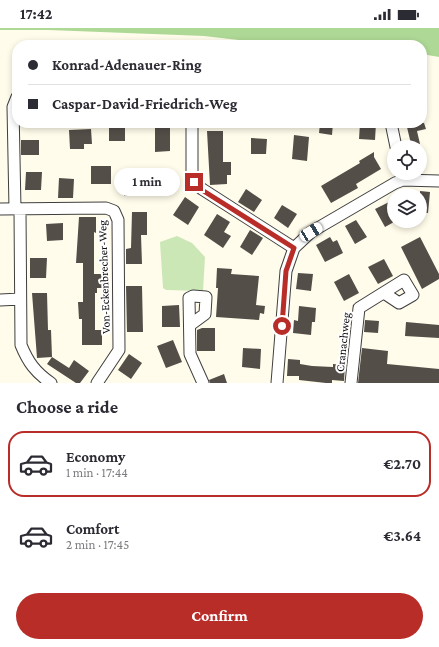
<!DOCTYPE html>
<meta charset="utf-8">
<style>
body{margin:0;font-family:"Crimson Pro",serif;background:#f7f7f7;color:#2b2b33;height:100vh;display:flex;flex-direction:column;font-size:15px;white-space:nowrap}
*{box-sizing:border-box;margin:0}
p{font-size:13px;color:#7c7c81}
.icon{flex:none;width:22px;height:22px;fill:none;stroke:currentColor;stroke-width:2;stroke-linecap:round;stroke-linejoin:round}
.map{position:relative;height:355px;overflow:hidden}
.details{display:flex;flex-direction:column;background:#fff;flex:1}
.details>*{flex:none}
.guide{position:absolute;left:12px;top:12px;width:415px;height:88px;border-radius:16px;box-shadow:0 2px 6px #0003;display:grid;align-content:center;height:88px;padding:0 16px;background:#fff}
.fabs{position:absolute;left:387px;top:112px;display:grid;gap:8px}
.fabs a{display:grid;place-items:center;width:40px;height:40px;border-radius:50%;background:#fff;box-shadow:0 2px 6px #0003;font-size:20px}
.end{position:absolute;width:18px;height:18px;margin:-9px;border:5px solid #b82d28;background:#fff;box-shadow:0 0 0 2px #fff}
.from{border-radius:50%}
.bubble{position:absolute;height:28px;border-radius:14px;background:#fff;box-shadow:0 2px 6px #0003;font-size:13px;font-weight:700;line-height:28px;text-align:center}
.car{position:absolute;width:12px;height:24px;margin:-12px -6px;border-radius:5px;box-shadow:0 0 3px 1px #0007;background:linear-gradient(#fff 24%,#345 0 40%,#fff 0 76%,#345 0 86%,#fff 0)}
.guide b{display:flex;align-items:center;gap:14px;height:38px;font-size:15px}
.guide b+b{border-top:1px solid #e1e1e2}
.guide i{width:10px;height:10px;background:#2b2b33}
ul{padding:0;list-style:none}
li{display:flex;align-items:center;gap:12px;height:66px;margin:0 8px 6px;padding:0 8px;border:2px solid transparent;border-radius:16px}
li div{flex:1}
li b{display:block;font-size:15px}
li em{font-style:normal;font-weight:700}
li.selected{border-color:#b82d28}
li>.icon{width:36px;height:36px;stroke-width:1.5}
h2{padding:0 16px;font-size:18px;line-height:48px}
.primary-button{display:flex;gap:8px;margin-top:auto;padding:8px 16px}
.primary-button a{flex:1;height:46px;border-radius:24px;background:#b82d28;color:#fff;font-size:16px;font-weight:700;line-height:46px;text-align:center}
.status{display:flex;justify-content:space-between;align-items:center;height:28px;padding:0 20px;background:#fff;direction:ltr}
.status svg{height:11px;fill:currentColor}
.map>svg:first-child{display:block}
.green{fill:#cbe7b6}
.forest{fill:#aed896}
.building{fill:#544e48}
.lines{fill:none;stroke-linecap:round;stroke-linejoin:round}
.minor-casing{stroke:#3f3f3f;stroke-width:13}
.minor{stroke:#fff;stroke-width:11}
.route{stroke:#b82d28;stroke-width:5}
.labels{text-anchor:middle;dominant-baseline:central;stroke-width:4;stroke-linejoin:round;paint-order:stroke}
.street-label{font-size:12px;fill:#0c0c0c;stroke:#fff}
</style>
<div class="status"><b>17:42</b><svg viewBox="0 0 49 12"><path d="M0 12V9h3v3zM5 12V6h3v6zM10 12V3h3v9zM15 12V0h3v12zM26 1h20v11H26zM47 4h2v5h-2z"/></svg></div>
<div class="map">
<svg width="439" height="355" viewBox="0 0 439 355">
<rect width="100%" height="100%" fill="#fffceb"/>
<!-- green -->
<path class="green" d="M177 208 192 215 205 229 203 263 166 262 163 260 160 214Z"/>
<!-- forest -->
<path class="forest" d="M0 0H439V29L422 26V17H281L204 8 49 2H0Z"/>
<!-- building -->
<path class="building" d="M155 95H170V123L155 124Z
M320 95H333L332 107 319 105Z
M360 95H376L375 112 359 111Z
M406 95H424L426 101 417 103 420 116H411Z
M125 96V113H109V97Z
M91 101 92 116H84V121H70L69 102Z
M207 103H223V134H231V147H227V156L210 157Z
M294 107 309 109 307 133 292 131Z
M251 110 267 111 266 126H251Z
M21 112H39V127H21Z
M374 124V129L381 141 356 156 358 160 331 175 321 158 360 135 359 133Z
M91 138H111V156H91Z
M152 142H168V159L152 160Z
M26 144H42L41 162H25Z
M59 150 74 151 73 170H58Z
M124 150H137L138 168H124Z
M246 161 262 172 254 184 238 174Z
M420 163 430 164 428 185 420 184Z
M185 169 199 179 188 197 173 187Z
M389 174 394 182V194L385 199 375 181Z
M282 177 297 186 288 200 274 190Z
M132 184H147V207H141L142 236H126V221L131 220Z
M217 186 230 194 224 204 231 208 223 220 204 207Z
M79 189H96V205L94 204V246H104V260H97V265H95V302H102V317H82V291H79L78 274H83V235H76Z
M356 192 367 209 355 216 345 198Z
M63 195V212L47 213 46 196Z
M250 202 263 210 252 227 240 219Z
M330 209 333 214 337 212 343 225 325 234 316 217Z
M420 209 439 246V251L422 261 401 219Z
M30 230H47L46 250H30Z
M384 231 393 248 378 256 368 239Z
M217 240 232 241 231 246 259 248 256 277 265 278 264 286 260 285 259 292 216 289 218 260H216Z
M298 245 313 246 311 263 296 261Z
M349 246 359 265 344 273 334 254Z
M126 258H142L143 304H127Z
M32 265H47L48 302H51L52 329 37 330Z
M179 277 180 299H162V278Z
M299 278 316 280 315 294H312L311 307 293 305 294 292 298 293Z
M365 292 379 293 378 305 364 304Z
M406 294 439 297V310L405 308Z
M202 300H215V323H197V302Z
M173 312 182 334 166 340 157 318Z
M243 320 261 321 260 341 242 339Z
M362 320 388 323 387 336 439 341V355H358Z
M129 326 142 335 131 351 118 342Z
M52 329 69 340 74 332 89 343 80 355H76L47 336Z
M288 331 300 332V336L312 338 333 339V336L345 337 344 353 332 352V355H326L299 352V348H287Z
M224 346 227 355H210L209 352Z"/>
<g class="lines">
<!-- minor casing -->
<g class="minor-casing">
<path id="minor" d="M192 95V143L193 154 202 161 294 220
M391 95 396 119
M0 181 106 180 114 183 118 192 119 322 97 355
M15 181 13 79 17 69
M20 182 21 317C28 334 35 344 51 355
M0 272 20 271
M190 297 205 286 206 269 193 268 189 270 190 326 203 355
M277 355 286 243 294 220 311 204 395 155 403 152 439 153
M351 355 359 280 404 252 413 267 399 275 384 265"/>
</g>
<!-- minor -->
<use href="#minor" class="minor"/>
</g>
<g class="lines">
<!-- route -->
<path class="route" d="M194 154 202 162 294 220 286 243 282 298"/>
</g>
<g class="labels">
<!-- street labels -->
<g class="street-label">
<text transform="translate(104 249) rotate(-92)">Von-Eckenbrecher-Weg</text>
<text transform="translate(343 314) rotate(-84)">Cranachweg</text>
</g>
</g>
</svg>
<div class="fabs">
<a><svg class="icon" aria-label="locate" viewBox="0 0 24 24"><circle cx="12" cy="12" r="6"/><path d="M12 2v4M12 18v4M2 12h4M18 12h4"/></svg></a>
<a><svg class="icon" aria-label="layers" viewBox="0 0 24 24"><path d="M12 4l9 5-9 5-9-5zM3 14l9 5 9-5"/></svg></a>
</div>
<i class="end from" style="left:282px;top:298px"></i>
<i class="end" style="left:194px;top:154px"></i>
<div class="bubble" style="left:114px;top:140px;width:66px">1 min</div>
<i class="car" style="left:311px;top:204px;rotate:59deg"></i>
<div class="guide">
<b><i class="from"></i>Konrad-Adenauer-Ring</b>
<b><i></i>Caspar-David-Friedrich-Weg</b>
</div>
</div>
<section class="details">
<h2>Choose a ride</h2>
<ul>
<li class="selected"><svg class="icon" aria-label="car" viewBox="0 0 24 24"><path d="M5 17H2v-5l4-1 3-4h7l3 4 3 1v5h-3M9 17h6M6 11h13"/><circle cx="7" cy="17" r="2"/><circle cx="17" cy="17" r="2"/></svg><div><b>Economy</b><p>1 min · 17:44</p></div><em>€2.70</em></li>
<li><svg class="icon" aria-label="car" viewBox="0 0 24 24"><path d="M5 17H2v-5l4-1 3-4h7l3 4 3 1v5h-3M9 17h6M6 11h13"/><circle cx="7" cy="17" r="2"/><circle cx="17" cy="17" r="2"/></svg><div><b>Comfort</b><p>2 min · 17:45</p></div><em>€3.64</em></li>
</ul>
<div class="primary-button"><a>Confirm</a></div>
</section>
